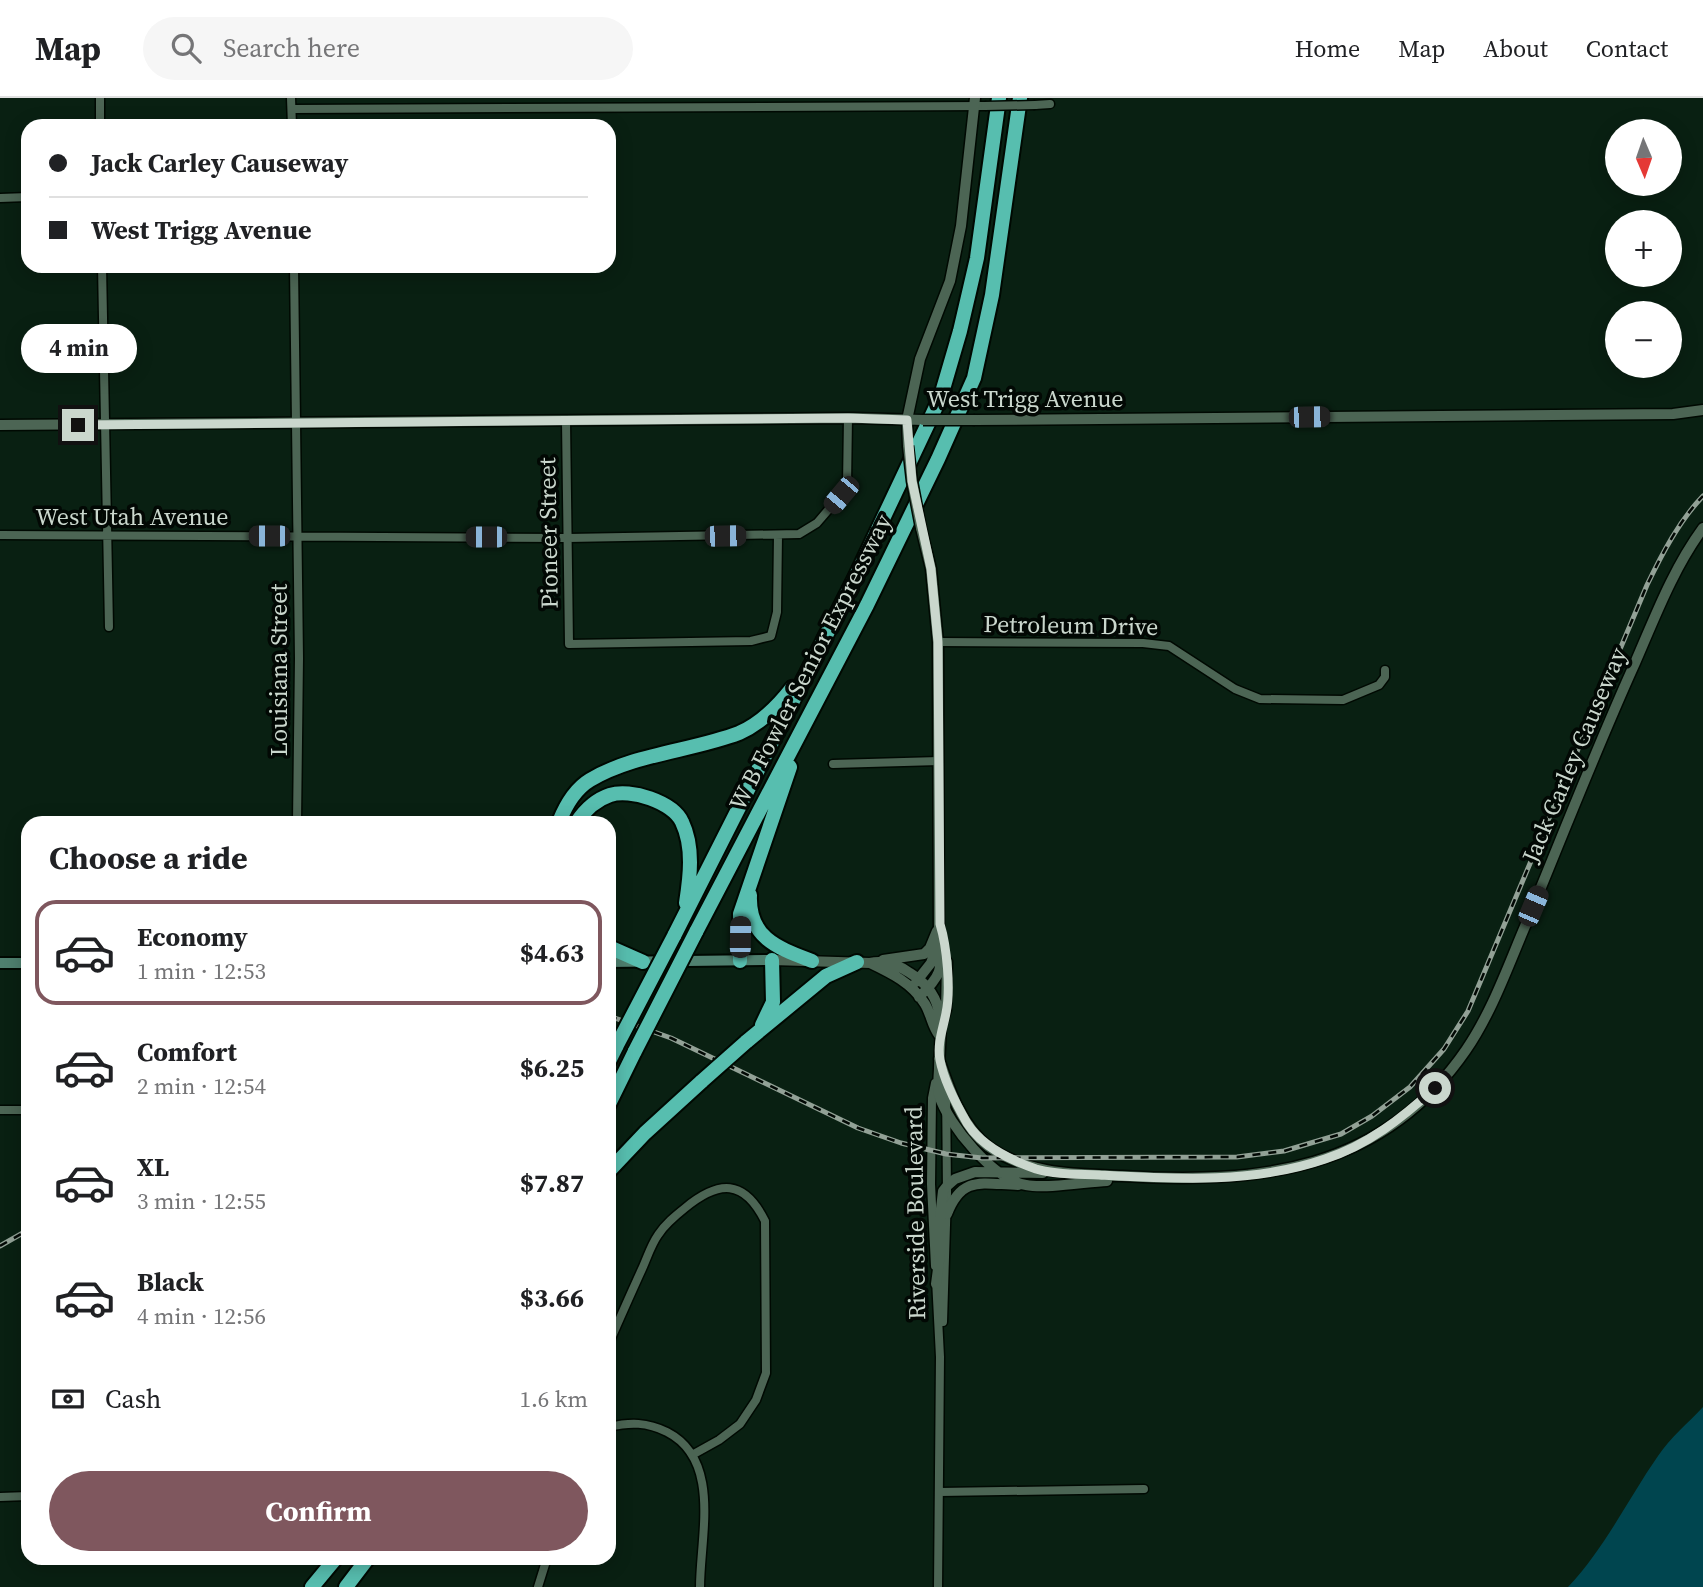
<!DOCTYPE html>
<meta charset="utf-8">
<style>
body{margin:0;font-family:"Source Serif 4",serif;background:#f6f6f6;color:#202124;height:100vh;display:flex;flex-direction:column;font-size:26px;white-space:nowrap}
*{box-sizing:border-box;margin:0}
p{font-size:23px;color:#757577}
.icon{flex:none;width:38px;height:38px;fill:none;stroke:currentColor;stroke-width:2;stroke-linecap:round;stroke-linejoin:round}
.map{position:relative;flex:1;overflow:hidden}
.side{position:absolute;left:21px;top:718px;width:595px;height:749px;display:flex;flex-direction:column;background:#fff;border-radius:21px;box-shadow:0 4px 18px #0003}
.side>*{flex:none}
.top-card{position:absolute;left:21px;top:21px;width:595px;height:154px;border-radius:21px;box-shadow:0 4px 18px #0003;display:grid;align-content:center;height:154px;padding:0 28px;background:#fff}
.needle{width:46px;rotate:178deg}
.controls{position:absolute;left:1605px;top:21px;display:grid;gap:14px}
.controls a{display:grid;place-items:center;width:77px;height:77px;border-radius:50%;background:#fff;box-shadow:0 4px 18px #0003;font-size:35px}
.end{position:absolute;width:32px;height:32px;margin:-16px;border:9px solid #cad7cd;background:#111;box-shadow:0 0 0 4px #111}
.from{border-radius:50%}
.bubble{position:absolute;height:49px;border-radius:24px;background:#fff;box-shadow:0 4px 18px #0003;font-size:23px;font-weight:700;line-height:49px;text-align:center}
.car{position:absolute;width:21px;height:42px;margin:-21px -10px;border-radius:9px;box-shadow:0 0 5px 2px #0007;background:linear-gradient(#222 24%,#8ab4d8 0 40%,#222 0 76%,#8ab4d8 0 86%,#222 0)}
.top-card b{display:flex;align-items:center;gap:24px;height:66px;font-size:26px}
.top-card b+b{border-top:2px solid #e0e0e0}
.top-card i{width:18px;height:18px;background:#202124}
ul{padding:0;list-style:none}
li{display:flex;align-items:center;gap:21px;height:105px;margin:0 14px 10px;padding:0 14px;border:4px solid transparent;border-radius:21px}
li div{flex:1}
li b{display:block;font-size:26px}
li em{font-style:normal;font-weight:700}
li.on{border-color:#7f575e}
li>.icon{width:63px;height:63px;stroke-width:1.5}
h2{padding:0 28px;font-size:32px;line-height:84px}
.pay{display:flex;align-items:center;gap:18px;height:77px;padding:0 28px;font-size:26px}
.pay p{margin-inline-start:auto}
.action{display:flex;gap:14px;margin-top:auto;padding:14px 28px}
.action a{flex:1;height:80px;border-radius:42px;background:#7f575e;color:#fff;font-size:28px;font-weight:700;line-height:80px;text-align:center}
header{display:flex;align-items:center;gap:42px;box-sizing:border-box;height:98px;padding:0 35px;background:#fff;border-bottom:2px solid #e0e0e0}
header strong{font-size:33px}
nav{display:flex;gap:38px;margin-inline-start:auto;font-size:24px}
.search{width:490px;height:63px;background:#f6f6f6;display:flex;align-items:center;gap:18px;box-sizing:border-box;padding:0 24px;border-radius:38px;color:#757577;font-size:26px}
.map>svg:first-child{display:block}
.water{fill:#00454f}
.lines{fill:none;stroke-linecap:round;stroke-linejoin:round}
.minor-casing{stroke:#000902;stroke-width:11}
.tertiary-casing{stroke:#000902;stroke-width:13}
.secondary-casing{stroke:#000902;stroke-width:14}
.motorway-casing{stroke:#000902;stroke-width:18}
.minor{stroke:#4c6554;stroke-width:8}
.tertiary{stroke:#4c6554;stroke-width:10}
.secondary{stroke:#4f806f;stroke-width:10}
.motorway{stroke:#57beaf;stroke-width:14}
.rail-casing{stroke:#92a196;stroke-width:5}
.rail{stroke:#020804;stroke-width:2.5;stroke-dasharray:8;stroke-linecap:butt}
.minor-bridge-casing{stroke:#000902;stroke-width:11;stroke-linecap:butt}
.tertiary-bridge-casing{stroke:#000902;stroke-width:13;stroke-linecap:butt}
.motorway-bridge-casing{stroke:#000902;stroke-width:18;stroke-linecap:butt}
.minor-bridge{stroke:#4c6554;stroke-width:8}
.tertiary-bridge{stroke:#4c6554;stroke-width:10}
.motorway-bridge{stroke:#57beaf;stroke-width:14}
.route{stroke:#cad7cd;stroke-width:9}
.labels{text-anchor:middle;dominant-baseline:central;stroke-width:7;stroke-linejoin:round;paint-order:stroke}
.street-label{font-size:24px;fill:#cad7cd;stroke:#020804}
</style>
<header>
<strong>Map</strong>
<div class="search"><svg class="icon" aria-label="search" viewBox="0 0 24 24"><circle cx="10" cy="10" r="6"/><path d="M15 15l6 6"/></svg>Search here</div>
<nav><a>Home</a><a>Map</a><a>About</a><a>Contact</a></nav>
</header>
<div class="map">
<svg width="1703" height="1489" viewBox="0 0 1703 1489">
<rect width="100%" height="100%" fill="#092012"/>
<!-- water -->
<path class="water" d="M1703 1309V1489H1568C1605 1450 1628 1401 1658 1358 1670 1340 1688 1325 1703 1309Z"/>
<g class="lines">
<!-- minor casing -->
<g class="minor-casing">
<path id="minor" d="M100 0V28
M291 0 292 28
M1035 7 1050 6
M292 11 985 8
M0 100 28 99
M102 168 109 529
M294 168 299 560 297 724
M566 323 569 546 751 543 771 538 777 514 778 437
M0 437 568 440 799 436 817 425 841 397 847 387 848 320
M938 544 1143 545 1169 548 1235 591 1260 601 1343 602 1379 587 1385 579V572
M833 666 939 663
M935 985 932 1000 931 1086 935 1168
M0 1012H28
M936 1181 940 1259 938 1489
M943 1224 947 1095 946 986
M609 1245C620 1220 631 1195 642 1171 647 1160 651 1147 658 1137 665 1126 675 1118 685 1110 719 1082 744 1081 765 1123L766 1275 756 1302 740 1326 719 1342 692 1357
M609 1329C630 1324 647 1324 667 1334 722 1362 700 1439 700 1489
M940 1394 1144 1391
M0 1399 28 1398
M538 1489 547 1460"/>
</g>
<!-- tertiary casing -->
<g class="tertiary-casing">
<path id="tertiary" d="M975 322 1673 316 1703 312
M0 327 853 320 923 322
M908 348 907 322 920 261 950 183 961 128 975 0
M772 862 870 865C885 862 897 866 910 875 949 899 940 931 939 970 939 978 937 989 939 997 948 1027 994 1082 1026 1087 1046 1091 1086 1084 1107 1083
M883 862 924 856 930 850 937 833
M870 865C891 875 912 885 925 906 931 916 932 928 939 937
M916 884 931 865 938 846
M919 899C940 879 944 871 939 842L938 544 931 471 921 430
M942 924 946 912 947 864
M939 961C949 991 962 1029 989 1049 1029 1077 1076 1076 1122 1078 1259 1086 1382 1074 1466 952 1492 914 1508 868 1526 826 1562 739 1596 651 1635 565 1655 519 1673 471 1703 430
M947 1116C962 1077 982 1086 1018 1087
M936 1186 940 1156V1119L943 1093 947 1088 955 1081 975 1074 1043 1075"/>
</g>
<!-- secondary casing -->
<g class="secondary-casing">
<path id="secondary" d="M609 864 772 862
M0 865H28"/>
</g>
<!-- motorway casing -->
<g class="motorway-casing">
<path id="motorway" d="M559 724C565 709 575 691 590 682 633 656 692 653 739 635 760 626 778 608 792 590
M577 724C585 712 595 702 610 697 630 690 673 704 682 724 694 749 690 779 686 805
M750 797C748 840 778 850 812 863
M696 834 867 507 938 361 974 280 992 197 1020 0
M674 838 855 480 941 298 960 233 977 160 999 0
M609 849 643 864
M740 863V816L790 669
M762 927 773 904 772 862
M746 944 826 878 857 864
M609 963 617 947
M609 1006 635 953
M609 1073 645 1035 702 983
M312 1489 336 1460
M346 1489 368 1460"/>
</g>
<!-- minor -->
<use href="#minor" class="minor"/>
<!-- tertiary -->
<use href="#tertiary" class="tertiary"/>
<!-- secondary -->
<use href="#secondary" class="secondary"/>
<!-- motorway -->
<use href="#motorway" class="motorway"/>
<!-- rail casing -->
<g class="rail-casing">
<path id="rail" d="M609 918 671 940 858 1030 901 1045 946 1056 982 1060 1237 1059 1284 1053 1341 1036 1372 1018 1410 989 1444 951 1468 913 1647 487C1662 456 1679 423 1703 398
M0 1148 28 1132"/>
</g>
<!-- rail -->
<use href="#rail" class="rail"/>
<!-- minor-bridge casing -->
<g class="minor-bridge-casing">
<path id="minor-bridge" d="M985 8 1035 7"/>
</g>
<!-- tertiary-bridge casing -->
<g class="tertiary-bridge-casing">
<path id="tertiary-bridge" d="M923 322H975
M908 348 912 383 921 430"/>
</g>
<!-- motorway-bridge casing -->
<g class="motorway-bridge-casing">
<path id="motorway-bridge" d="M617 947 674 838
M635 953 696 834
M702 983 746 944"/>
</g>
<!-- minor-bridge -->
<use href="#minor-bridge" class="minor-bridge"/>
<!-- tertiary-bridge -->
<use href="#tertiary-bridge" class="tertiary-bridge"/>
<!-- motorway-bridge -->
<use href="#motorway-bridge" class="motorway-bridge"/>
</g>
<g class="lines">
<!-- route -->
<path class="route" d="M78 327 848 320 907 322 912 383 931 471 938 544 940 826C947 849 951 892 946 915 943 931 937 945 940 962 944 983 956 1006 967 1025 982 1049 1010 1062 1036 1071 1056 1077 1079 1076 1099 1077 1174 1081 1253 1086 1325 1061 1368 1047 1402 1020 1435 990"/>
</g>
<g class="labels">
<!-- street labels -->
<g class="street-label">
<text x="1025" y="300">West Trigg Avenue</text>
<text x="132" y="418">West Utah Avenue</text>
<text transform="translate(548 435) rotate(-91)">Pioneer Street</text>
<text transform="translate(1071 527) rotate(1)">Petroleum Drive</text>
<text transform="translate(810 564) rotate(-63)">W B Fowler Senior Expressway</text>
<text transform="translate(278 572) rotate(-90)">Louisiana Street</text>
<text transform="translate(1574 657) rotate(-67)">Jack Carley Causeway</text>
<text transform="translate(915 1115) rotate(-91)">Riverside Boulevard</text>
</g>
</g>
</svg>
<div class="controls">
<a><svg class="needle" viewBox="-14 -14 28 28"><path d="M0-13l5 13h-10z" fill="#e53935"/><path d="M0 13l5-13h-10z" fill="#757577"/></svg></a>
<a>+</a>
<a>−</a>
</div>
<i class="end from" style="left:1435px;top:990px"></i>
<i class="end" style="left:78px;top:327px"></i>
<div class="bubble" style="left:21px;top:226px;width:116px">4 min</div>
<i class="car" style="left:1309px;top:319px;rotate:89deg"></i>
<i class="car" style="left:841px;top:397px;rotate:220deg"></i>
<i class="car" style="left:269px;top:438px;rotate:270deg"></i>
<i class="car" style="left:725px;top:438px;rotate:89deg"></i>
<i class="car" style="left:486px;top:439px;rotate:270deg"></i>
<i class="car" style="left:1533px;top:808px;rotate:23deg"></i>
<i class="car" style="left:740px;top:839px;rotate:1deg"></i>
<div class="top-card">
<b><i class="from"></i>Jack Carley Causeway</b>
<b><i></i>West Trigg Avenue</b>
</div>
<section class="side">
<h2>Choose a ride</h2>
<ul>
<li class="on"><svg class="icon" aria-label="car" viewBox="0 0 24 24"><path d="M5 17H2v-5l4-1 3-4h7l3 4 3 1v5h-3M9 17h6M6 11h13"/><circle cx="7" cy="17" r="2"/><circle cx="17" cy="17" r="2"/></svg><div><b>Economy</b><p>1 min · 12:53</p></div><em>$4.63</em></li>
<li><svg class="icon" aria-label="car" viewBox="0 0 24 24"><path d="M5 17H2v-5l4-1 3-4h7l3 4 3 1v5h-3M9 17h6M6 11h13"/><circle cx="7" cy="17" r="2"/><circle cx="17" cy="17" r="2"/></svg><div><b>Comfort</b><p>2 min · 12:54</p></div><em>$6.25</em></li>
<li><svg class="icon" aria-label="car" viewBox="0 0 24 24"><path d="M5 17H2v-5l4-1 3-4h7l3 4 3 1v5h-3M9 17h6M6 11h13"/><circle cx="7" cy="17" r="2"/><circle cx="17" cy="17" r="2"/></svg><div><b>XL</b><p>3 min · 12:55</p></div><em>$7.87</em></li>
<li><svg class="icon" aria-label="car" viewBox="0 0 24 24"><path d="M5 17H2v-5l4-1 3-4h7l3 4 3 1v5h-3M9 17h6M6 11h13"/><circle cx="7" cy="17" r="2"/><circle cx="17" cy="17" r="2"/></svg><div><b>Black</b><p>4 min · 12:56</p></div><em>$3.66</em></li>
</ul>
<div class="pay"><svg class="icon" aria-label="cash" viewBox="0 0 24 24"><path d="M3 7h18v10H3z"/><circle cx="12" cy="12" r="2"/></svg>Cash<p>1.6 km</p></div>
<div class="action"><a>Confirm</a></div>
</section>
</div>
